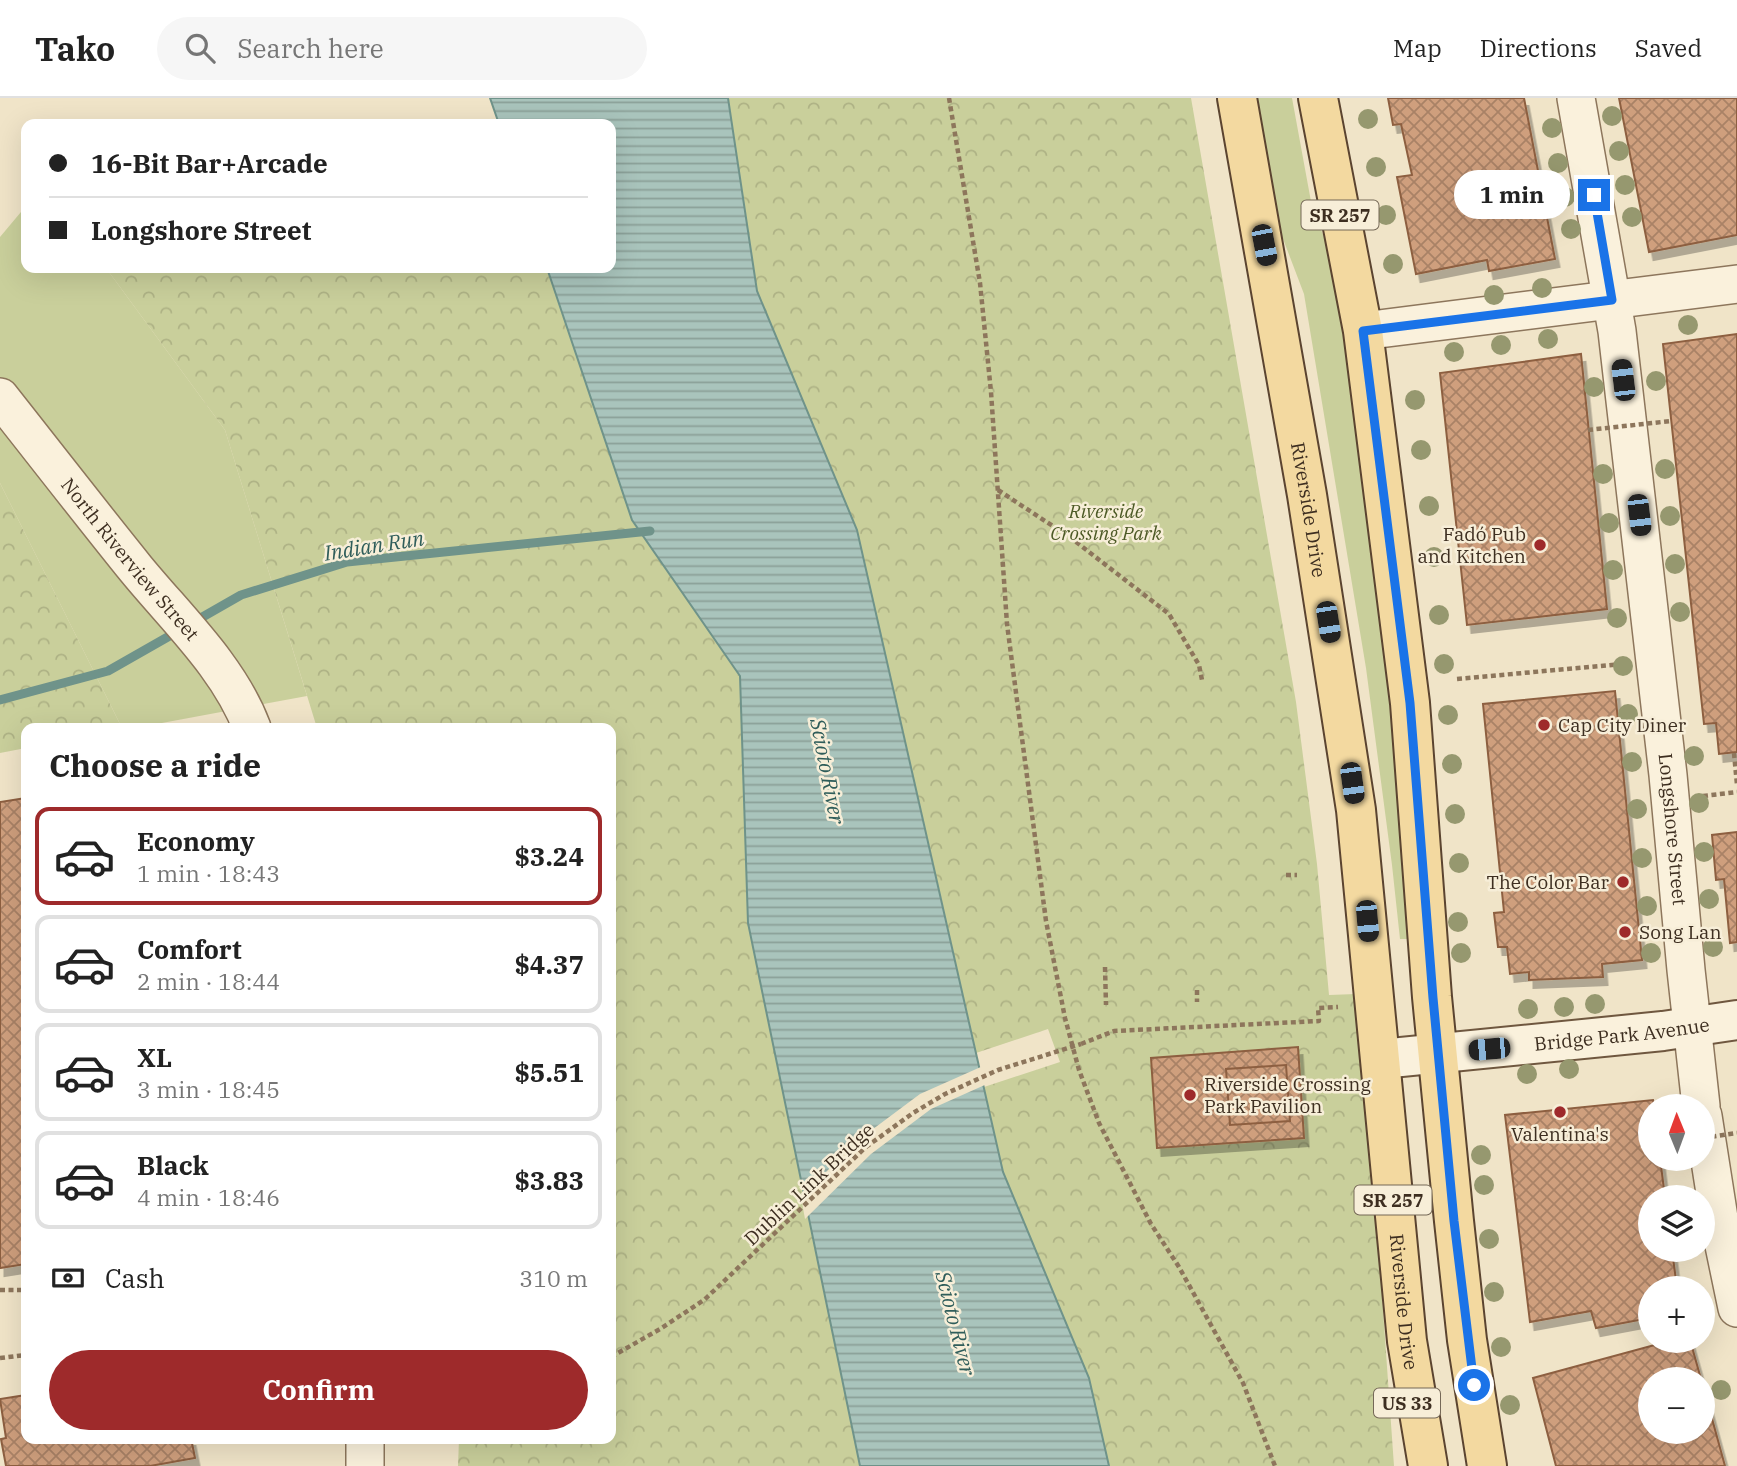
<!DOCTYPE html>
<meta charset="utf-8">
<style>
body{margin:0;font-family:"IBM Plex Serif",serif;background:#f6f6f6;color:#222;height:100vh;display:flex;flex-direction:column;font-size:26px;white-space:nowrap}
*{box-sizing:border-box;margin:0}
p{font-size:23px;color:#767676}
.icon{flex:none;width:38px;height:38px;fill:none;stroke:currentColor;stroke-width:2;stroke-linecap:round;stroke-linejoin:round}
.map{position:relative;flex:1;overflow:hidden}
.details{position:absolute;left:21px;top:625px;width:595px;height:721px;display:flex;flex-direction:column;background:#fff;border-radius:14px;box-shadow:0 7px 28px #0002}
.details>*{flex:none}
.banner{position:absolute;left:21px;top:21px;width:595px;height:154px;border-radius:14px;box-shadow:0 7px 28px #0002;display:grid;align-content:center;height:154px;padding:0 28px;background:#fff}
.needle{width:46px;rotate:359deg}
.buttons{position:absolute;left:1638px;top:996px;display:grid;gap:14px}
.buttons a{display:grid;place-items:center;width:77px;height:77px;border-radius:50%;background:#fff;box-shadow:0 7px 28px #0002;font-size:35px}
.end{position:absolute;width:32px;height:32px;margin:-16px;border:9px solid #1a73e8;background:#fff;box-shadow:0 0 0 4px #fff}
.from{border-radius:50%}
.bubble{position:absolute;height:49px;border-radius:24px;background:#fff;box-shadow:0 7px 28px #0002;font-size:23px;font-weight:700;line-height:49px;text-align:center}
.car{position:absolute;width:21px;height:42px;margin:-21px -10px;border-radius:9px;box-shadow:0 0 5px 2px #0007;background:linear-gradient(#222 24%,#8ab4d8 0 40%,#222 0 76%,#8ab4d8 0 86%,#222 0)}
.banner b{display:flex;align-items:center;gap:24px;height:66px;font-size:26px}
.banner b+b{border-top:2px solid #e0e0e0}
.banner i{width:18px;height:18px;background:#222}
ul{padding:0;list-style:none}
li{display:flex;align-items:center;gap:21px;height:98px;margin:0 14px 10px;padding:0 14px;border:4px solid #e0e0e0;border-radius:14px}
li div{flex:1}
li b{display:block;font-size:26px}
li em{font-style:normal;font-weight:700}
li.active{border-color:#9e2a2b}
li>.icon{width:63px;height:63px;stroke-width:1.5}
h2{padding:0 28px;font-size:32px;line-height:84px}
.pay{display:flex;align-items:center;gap:18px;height:77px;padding:0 28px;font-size:26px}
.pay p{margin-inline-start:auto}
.action{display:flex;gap:14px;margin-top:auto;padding:14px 28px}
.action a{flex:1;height:80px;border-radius:42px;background:#9e2a2b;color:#fff;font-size:28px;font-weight:700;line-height:80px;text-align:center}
header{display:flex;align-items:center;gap:42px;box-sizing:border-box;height:98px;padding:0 35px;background:#fff;border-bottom:2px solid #e0e0e0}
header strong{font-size:33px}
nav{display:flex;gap:38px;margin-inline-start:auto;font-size:24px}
.search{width:490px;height:63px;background:#f6f6f6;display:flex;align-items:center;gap:18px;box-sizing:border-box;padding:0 24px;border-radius:38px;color:#767676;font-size:26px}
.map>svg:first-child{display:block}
.green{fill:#c9cf9b}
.forest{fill:url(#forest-crowns)}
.water{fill:url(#water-rules);stroke:#6f938a;stroke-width:2}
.pier{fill:#f0e4c8}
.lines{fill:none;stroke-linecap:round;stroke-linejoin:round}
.stream{stroke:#6f938a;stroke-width:9}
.building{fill:url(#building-cross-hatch);stroke:#8d5f41;stroke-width:2;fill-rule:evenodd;filter:url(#shadow)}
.street-casing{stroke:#8d765c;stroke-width:40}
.secondary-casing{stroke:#6f573f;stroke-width:42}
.primary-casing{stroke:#5b4430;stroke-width:42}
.path{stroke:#8d765c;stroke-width:4.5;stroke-dasharray:5 3.5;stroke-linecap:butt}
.street{stroke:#faf1dc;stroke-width:37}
.secondary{stroke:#faf1dc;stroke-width:38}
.primary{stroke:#f3d9a0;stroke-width:38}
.path-bridge{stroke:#8d765c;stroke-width:4.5;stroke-dasharray:5 3.5;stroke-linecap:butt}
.tree{fill:#96986f}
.route{stroke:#1a73e8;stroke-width:9}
.poi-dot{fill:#9e2a2b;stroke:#f7eed8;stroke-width:2.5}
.labels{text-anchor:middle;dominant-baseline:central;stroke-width:5;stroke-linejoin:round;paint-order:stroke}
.shield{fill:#f7eed8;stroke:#756857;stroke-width:2}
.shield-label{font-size:18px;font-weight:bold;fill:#3d2e20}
.street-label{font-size:19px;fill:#3d2e20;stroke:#f7eed8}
.park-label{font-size:19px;font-style:italic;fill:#4d5a26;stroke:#f7eed8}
.poi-label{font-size:19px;fill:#3d2e20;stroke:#f7eed8;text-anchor:start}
.water-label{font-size:21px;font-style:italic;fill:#2f5d5a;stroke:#f7eed8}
</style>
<header>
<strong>Tako</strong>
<div class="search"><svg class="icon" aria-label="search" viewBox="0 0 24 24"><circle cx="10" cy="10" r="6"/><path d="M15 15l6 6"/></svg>Search here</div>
<nav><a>Map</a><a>Directions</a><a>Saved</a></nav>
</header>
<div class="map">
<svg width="1737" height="1368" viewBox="0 0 1737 1368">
<defs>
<pattern id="forest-crowns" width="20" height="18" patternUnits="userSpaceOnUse" patternTransform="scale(1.75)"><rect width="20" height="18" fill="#c9cf9b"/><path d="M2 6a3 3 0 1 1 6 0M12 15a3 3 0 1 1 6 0" fill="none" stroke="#aeb285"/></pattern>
<pattern id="water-rules" width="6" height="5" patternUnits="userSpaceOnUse" patternTransform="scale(1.75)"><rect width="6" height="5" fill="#a9c4bc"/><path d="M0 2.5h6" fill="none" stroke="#8ba098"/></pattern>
<pattern id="building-cross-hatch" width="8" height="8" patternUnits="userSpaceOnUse" patternTransform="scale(1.75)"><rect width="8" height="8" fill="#cf9f7d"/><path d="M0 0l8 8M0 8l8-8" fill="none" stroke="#a98266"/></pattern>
<filter id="shadow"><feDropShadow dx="4.5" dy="8" stdDeviation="0" flood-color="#0004"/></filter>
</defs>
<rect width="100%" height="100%" fill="#f0e4c8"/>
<!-- green -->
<path class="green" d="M1253 0H1292L1312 109 1340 179 1382 490 1411 841H1400L1392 767 1366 570 1304 196 1277 125Z
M26 108V170H106L225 332 307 598 135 630H122L0 385V139Z"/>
<!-- forest -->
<path class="forest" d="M728 0H1191L1296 604 1317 766 1329 897 1356 896 1378 1141 1394 1368H1109L1089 1280 1003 1074 984 989 1060 964 1048 931 976 955 857 432 757 193Z
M106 170H547L632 422 740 578 748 825 860 1368H458L459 1341 611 1340V630H317L225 332Z
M0 385 122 630H26V650L0 655Z"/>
<!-- water -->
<path class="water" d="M490 0H728L757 193 857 432 1003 1074 1089 1280 1109 1368H860L748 825 740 578 632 422 547 170H611V26H499Z"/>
<!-- pier -->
<path class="pier" d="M983 968 987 986 931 1011 871 1056 805 1121 801 1099 857 1043 920 996Z"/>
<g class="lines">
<!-- stream -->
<path class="stream" d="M192 525 241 497 347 464 650 433
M0 602 108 573 180 532"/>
</g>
<!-- building -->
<path class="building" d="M1388 0H1524L1555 161 1489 173 1487 162 1416 176 1397 79 1412 77 1401 26 1393 27Z
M1619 0H1737V137L1649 154Z
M1737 236V654L1719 656 1716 625 1704 626 1663 246Z
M1581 256 1607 511 1467 527 1440 275Z
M1615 593 1642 862 1602 866 1603 879 1529 882V874L1510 876 1507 849H1498L1494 815 1504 814 1483 606Z
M26 700V1166L0 1170V704Z
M1737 734V844L1730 845 1724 781 1716 782 1712 737Z
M1298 949 1304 1040 1157 1050 1151 960ZM1286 967 1290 1023 1230 1027 1226 971Z
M1286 967 1290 1023 1230 1027 1226 971Z
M1653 1002 1654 1008H1650V1060H1660L1665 1099H1650V1152H1672L1677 1190H1650V1220L1596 1230 1591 1213 1530 1224 1505 1017Z
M1673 1242H1690L1701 1281H1650V1334H1703V1288L1725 1368H1556L1533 1280Z
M26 1297V1340H191L195 1360 150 1368H6L1 1341 6 1340 0 1301Z"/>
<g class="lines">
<!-- street casing -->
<g class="street-casing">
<g id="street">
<path id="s1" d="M1576 0 1617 233 1668 677 1686 872 1701 1008"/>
<path d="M1363 233 1737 186"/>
<path id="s2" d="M0 299C45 356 90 414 136 471 177 521 229 569 252 630"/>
<path d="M1703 1018 1721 1133 1737 1210"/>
<path d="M365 1368V1340"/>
</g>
</g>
<!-- secondary casing -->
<g class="secondary-casing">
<g id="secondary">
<path id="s3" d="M1381 961 1663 933 1737 922"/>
</g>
</g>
<!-- primary casing -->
<g class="primary-casing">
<g id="primary">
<path id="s4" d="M1237 0 1307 397 1356 712 1407 1243 1428 1368"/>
<path d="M1318 0 1363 233 1410 605 1432 899 1454 1123 1467 1242 1487 1368"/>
</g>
</g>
<!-- path -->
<path class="path" d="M949 0 980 185 991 294 1007 526 1046 823 1065 920 1079 972 1099 1025 1151 1126 1179 1169 1243 1285 1275 1368
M998 392 1071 440 1169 516 1199 567 1202 582
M1457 581 1622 566
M1734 655 1737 687
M1703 698 1737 694
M1286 777H1297
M1105 869 1106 907
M1197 892V904
M1081 946 1114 933 1319 923 1318 910 1338 909
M0 1192H26
M0 1260 26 1257"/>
<!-- street -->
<use href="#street" class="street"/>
<!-- secondary -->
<use href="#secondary" class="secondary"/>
<!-- primary -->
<use href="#primary" class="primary"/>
<!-- path-bridge -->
<path class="path-bridge" d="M1588 332 1671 323
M1703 1040 1737 1035
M611 1259 660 1231 704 1202 866 1049 913 1015 945 996 998 972 1081 946"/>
</g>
<!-- trees -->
<g class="tree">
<circle cx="1612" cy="18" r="10"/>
<circle cx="1368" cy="21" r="10"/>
<circle cx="1552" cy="30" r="10"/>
<circle cx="1619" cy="53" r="10"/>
<circle cx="1558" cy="65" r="10"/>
<circle cx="1376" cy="69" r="10"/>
<circle cx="1625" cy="87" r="10"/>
<circle cx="1565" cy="99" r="10"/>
<circle cx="1386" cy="117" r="10"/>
<circle cx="1632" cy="119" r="10"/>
<circle cx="1571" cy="131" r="10"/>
<circle cx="1393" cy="166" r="10"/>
<circle cx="1542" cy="190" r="10"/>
<circle cx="1494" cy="197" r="10"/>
<circle cx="1688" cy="227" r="10"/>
<circle cx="1548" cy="241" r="10"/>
<circle cx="1501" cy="247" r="10"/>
<circle cx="1454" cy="254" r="10"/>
<circle cx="1656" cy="283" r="10"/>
<circle cx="1594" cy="289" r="10"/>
<circle cx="1415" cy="302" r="10"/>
<circle cx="1421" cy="352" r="10"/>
<circle cx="1665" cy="371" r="10"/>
<circle cx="1603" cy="376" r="10"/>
<circle cx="1429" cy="408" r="10"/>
<circle cx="1670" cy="418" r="10"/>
<circle cx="1609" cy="425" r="10"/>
<circle cx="1434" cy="459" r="10"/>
<circle cx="1675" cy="466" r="10"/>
<circle cx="1613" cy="472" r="10"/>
<circle cx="1680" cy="514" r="10"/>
<circle cx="1439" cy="517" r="10"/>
<circle cx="1617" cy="520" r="10"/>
<circle cx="1444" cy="566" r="10"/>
<circle cx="1623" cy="568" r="10"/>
<circle cx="1628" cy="616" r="10"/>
<circle cx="1448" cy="617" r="10"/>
<circle cx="1694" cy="658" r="10"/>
<circle cx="1632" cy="664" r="10"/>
<circle cx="1452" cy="666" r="10"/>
<circle cx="1699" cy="705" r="10"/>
<circle cx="1637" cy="711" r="10"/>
<circle cx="1455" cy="716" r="10"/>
<circle cx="1704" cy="754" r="10"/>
<circle cx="1642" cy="760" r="10"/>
<circle cx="1459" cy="765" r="10"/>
<circle cx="1709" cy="801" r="10"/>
<circle cx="1647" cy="808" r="10"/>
<circle cx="1458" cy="824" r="10"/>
<circle cx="1713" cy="849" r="10"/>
<circle cx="1461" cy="855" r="10"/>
<circle cx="1651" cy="855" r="10"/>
<circle cx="1595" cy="906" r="10"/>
<circle cx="1564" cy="909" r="10"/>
<circle cx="1528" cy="911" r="10"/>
<circle cx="1569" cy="971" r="10"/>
<circle cx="1527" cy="976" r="10"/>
<circle cx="1481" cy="1057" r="10"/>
<circle cx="1484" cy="1087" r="10"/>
<circle cx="1489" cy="1141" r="10"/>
<circle cx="1494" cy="1194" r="10"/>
<circle cx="1501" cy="1249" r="10"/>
<circle cx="1721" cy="1292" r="10"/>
<circle cx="1510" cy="1307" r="10"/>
</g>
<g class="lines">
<!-- route -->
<path class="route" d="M1474 1287 1454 1123 1433 900 1410 605 1363 233 1612 202 1594 97"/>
</g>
<!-- markers -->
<g class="poi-dot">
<circle cx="1540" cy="447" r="7"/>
<circle cx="1544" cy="627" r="7"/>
<circle cx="1623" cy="784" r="7"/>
<circle cx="1625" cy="834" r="7"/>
<circle cx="1190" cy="997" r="7"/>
<circle cx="1560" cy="1014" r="7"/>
</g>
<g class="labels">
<!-- shield labels -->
<g class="shield">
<rect x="1301.5" y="102.5" width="77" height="29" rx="5"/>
<rect x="1354.5" y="1087.5" width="77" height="29" rx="5"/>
<rect x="1374" y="1290.5" width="66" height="29" rx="5"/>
</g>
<g class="shield-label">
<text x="1340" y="117">SR 257</text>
<text x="1393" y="1102">SR 257</text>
<text x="1407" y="1305">US 33</text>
</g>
<!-- street labels -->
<g class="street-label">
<text stroke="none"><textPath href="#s4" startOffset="418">Riverside Drive</textPath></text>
<text stroke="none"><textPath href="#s2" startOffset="208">North Riverview Street</textPath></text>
<text stroke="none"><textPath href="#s1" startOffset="738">Longshore Street</textPath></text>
<text stroke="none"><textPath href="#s3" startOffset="242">Bridge Park Avenue</textPath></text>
<text transform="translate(809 1086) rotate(-43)">Dublin Link Bridge</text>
<text stroke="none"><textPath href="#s4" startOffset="1216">Riverside Drive</textPath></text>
</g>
<!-- park labels -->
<g class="park-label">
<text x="1106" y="413">Riverside<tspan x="1106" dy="22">Crossing Park</tspan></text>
</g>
<!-- poi labels -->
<g class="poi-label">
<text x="1526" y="436" text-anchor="end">Fadó Pub<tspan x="1526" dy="22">and Kitchen</tspan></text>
<text x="1558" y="627">Cap City Diner</text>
<text x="1609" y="784" text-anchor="end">The Color Bar</text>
<text x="1639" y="834">Song Lan</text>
<text x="1204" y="986">Riverside Crossing<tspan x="1204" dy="22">Park Pavilion</tspan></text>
<text x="1560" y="1036" text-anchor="middle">Valentina's</text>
</g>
<!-- water labels -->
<g class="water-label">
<text transform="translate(374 447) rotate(-9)">Indian Run</text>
<text transform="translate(828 673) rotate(79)">Scioto River</text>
<text transform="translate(956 1225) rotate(76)">Scioto River</text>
</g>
</g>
</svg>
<div class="buttons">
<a><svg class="needle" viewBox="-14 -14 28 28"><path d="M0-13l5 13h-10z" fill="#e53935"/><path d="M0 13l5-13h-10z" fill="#767676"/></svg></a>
<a><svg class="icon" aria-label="layers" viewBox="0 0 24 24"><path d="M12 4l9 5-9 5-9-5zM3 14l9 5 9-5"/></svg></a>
<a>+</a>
<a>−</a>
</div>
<i class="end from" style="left:1474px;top:1287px"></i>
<i class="end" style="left:1594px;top:97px"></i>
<div class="bubble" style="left:1454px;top:72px;width:116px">1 min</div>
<i class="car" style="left:1264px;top:147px;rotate:169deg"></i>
<i class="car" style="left:1623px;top:282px;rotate:353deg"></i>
<i class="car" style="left:1639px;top:417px;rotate:173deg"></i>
<i class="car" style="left:1328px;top:524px;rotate:171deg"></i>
<i class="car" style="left:1352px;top:685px;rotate:172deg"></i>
<i class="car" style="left:1367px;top:823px;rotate:175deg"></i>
<i class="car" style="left:1489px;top:951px;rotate:265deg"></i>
<div class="banner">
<b><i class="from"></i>16-Bit Bar+Arcade</b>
<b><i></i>Longshore Street</b>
</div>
<section class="details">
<h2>Choose a ride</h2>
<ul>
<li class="active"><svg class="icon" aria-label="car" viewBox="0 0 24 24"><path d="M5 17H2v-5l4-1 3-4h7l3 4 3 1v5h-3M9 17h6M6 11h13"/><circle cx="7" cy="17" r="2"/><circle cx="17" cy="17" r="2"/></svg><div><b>Economy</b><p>1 min · 18:43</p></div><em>$3.24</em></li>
<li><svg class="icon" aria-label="car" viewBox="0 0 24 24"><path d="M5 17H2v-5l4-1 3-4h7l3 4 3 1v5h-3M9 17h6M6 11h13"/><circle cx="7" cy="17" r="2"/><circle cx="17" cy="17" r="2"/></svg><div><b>Comfort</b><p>2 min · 18:44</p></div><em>$4.37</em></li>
<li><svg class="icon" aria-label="car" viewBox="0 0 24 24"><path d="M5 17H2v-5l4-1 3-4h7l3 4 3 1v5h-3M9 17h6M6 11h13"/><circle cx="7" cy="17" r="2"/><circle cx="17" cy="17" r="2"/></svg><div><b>XL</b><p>3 min · 18:45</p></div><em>$5.51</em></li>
<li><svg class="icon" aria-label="car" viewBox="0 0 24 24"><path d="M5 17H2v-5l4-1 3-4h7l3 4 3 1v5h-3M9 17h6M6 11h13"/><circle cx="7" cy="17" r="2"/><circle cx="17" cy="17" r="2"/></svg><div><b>Black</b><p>4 min · 18:46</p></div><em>$3.83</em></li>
</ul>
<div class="pay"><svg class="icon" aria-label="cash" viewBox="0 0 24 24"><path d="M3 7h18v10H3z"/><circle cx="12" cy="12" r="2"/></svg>Cash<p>310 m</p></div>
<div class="action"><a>Confirm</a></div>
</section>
</div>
